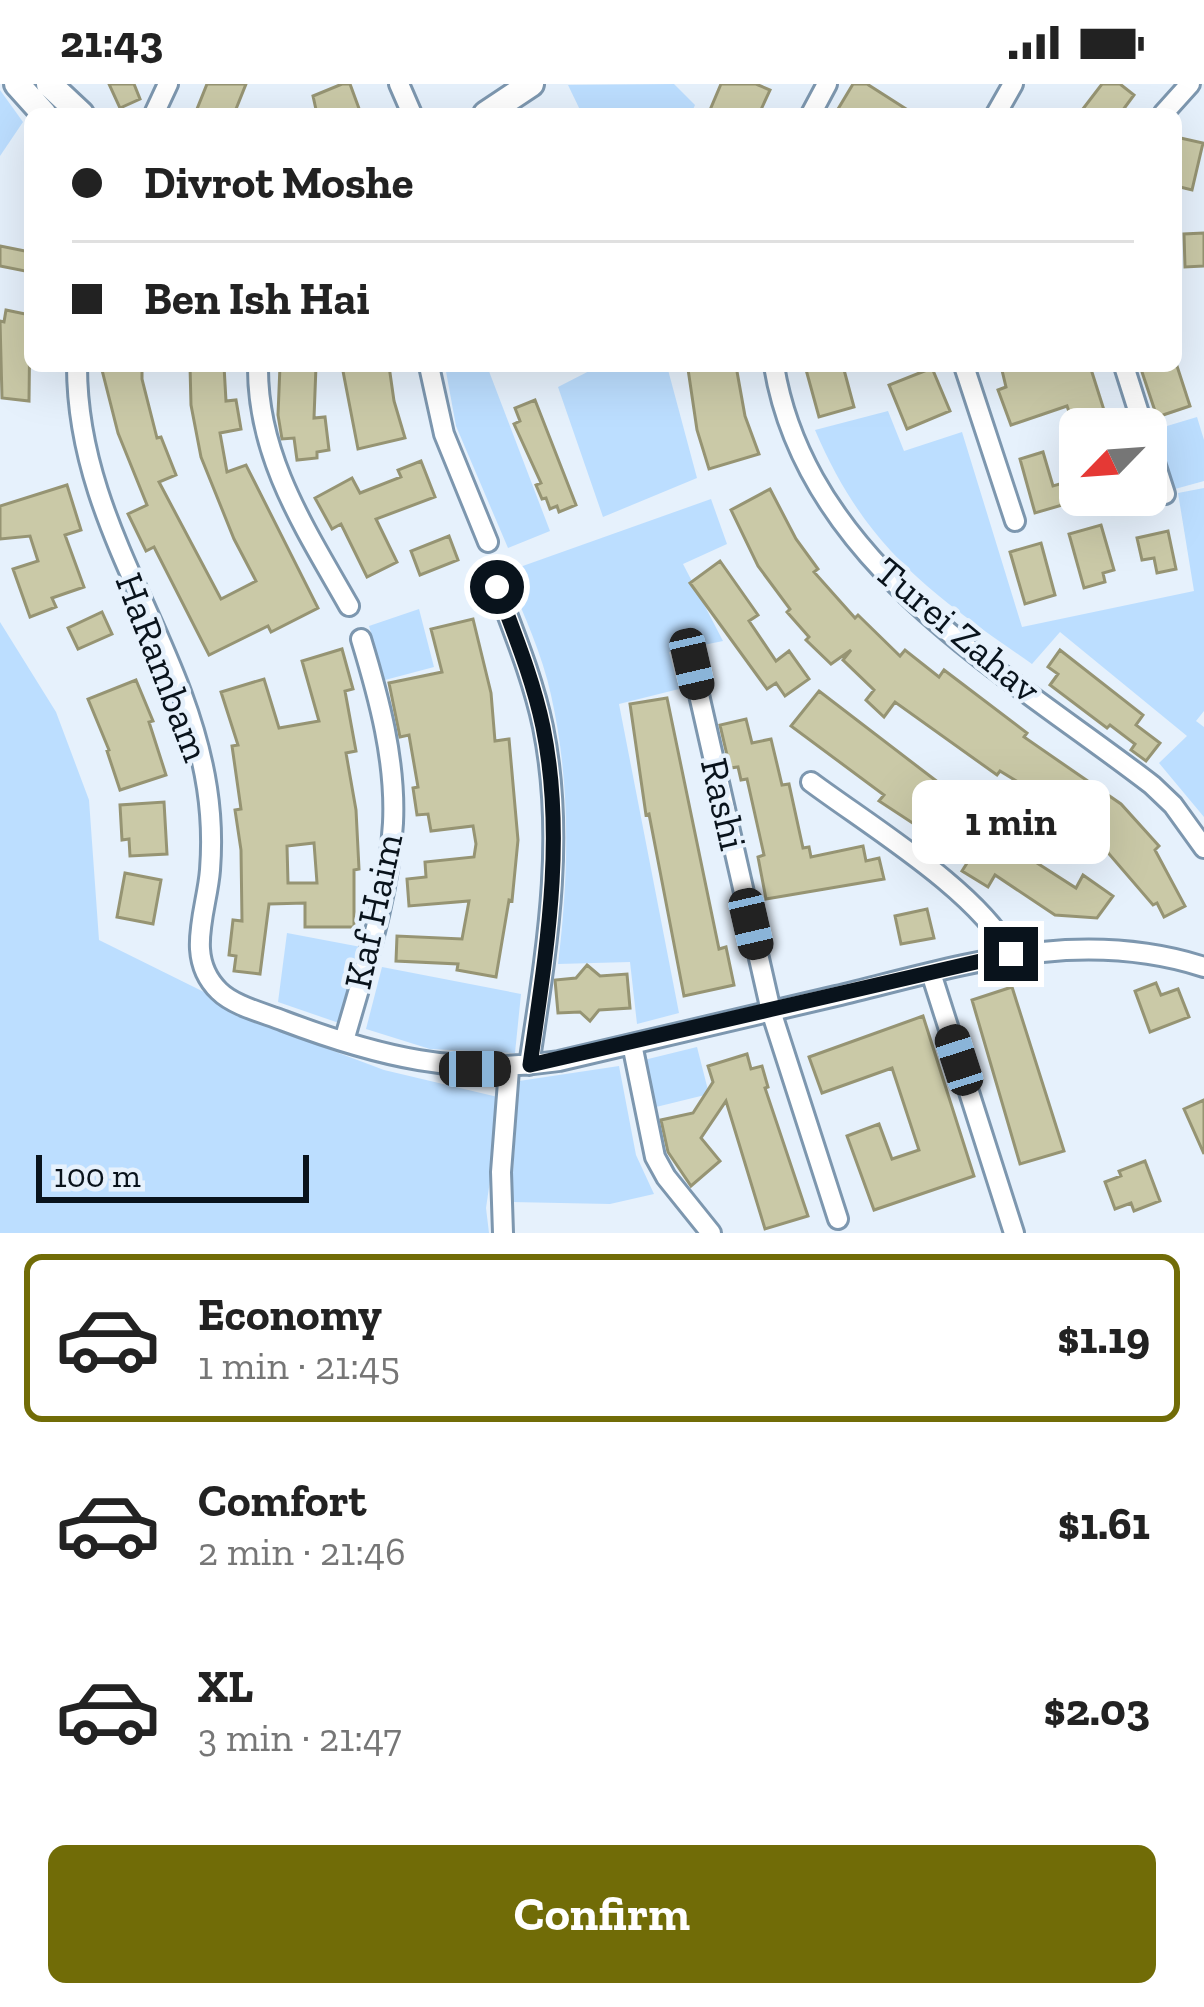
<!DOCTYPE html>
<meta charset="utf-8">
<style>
body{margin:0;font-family:"Zilla Slab",serif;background:#f6f6f6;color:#222;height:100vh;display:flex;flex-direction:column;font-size:45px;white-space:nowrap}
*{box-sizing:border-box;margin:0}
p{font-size:39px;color:#767676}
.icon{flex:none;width:66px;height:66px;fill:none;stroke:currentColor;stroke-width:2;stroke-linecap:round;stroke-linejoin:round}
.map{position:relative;height:1149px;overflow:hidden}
.sheet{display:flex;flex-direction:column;background:#fff;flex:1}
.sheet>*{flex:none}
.hud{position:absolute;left:24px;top:24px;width:1158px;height:264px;border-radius:18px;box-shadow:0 12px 48px #0002;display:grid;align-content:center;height:264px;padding:0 48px;background:#fff}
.needle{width:78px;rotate:245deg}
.buttons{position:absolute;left:1059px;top:324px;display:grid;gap:24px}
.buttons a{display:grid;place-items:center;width:108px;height:108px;border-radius:18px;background:#fff;box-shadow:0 12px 48px #0002;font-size:60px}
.scale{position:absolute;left:36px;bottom:30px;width:273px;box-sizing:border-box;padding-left:12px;border:6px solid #09131c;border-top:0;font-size:33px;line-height:42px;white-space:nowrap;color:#09131c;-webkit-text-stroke:9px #e6f1fc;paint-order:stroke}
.end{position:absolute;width:54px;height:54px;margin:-27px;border:15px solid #09131c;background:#fff;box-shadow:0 0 0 6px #fff}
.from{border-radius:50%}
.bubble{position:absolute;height:84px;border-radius:18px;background:#fff;box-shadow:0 12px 48px #0002;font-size:39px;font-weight:700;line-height:84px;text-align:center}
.car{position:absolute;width:36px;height:72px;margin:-36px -18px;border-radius:15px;box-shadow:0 0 9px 3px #0007;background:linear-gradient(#222 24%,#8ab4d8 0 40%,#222 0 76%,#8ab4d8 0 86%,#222 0)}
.hud b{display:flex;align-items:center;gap:42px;height:114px;font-size:45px}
.hud b+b{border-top:3px solid #e0e0e0}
.hud i{width:30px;height:30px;background:#222}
ul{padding:21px 0 0;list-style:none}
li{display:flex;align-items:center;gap:36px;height:168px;margin:0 24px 18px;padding:0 24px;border:6px solid transparent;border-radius:18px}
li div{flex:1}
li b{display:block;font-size:45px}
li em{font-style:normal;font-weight:700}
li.active{border-color:#716c07}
li>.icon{width:108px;height:108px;stroke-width:1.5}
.cta{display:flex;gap:24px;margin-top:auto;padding:24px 48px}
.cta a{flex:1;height:138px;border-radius:18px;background:#716c07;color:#fff;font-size:48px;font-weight:700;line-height:138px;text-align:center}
.status{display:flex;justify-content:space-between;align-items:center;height:84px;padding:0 60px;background:#fff;direction:ltr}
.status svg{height:33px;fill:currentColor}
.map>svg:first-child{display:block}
.green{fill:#bcdeff}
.building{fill:#cac9a7;stroke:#969473;stroke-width:3;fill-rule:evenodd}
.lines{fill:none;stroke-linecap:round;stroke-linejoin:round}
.minor-casing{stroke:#7d97af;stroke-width:24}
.tertiary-casing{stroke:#7d97af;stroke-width:30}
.minor{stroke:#fff;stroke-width:18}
.tertiary{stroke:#fff;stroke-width:24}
.route{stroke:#09131c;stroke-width:15}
.labels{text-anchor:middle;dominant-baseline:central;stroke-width:9;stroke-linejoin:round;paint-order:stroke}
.street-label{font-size:39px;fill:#09131c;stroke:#e6f1fc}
</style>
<div class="status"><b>21:43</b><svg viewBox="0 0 49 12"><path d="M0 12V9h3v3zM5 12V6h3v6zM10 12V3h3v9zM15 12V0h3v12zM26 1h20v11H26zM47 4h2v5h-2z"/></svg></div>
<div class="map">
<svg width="1204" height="1149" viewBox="0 0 1204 1149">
<rect width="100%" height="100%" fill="#e6f1fc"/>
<!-- green -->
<path class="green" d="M674 0 695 21 691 30H582L568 1Z
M0 6 23 38 0 72Z
M445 282H487L550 447 508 464 456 342Z
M599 282H667L697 394 603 433 558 303Z
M888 327 904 367 962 348 1022 543 1194 507 1178 409 1204 404V627L1196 637 1204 643V733L1159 679 1187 652 1060 548 1032 580C930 509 866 465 815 346Z
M1197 333 1204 356V397L1175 405 1157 345Z
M711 415 727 460 683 480 723 557 669 568 679 605 619 620 679 929 637 940 630 878 558 880C569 791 571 699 551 611 542 569 522 527 506 488Z
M419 525 434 583 385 596 369 542Z
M0 538 56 628 89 716 99 856 291 951 384 986 502 1014 486 1124 489 1149H0Z
M287 849 361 863 339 939 278 918Z
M382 883 521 910 515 969 430 965 366 945Z
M697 963 709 1010 656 1023 644 976Z
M619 982 636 1071 654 1110 610 1120 511 1118 519 997Z"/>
<!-- building -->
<path class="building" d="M109 0H134L140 15 120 24Z
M207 0H246L234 30H195Z
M342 0H350L361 30H317L313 12Z
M721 0H756L770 6 759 30H719L710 26Z
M853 0H867L914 30H835Z
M1102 0H1120L1134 11 1120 30H1079Z
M1176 53 1203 59 1192 106 1176 102Z
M1204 149V182L1185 183 1184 150Z
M0 162 30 168V188L0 182Z
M6 226 30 231 29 317 2 314 0 237 4 238Z
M101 282H142V295L157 354 161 353 176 391 159 398 221 515 256 497 234 455 201 373 191 321 190 282H224L226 317 236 316 241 345 220 349 227 388 246 381 318 524 271 548 268 542 209 571 154 463 146 467 128 430 147 421 118 349Z
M280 282H316L314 334 325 333 329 366 317 368V374L297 376 294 354 282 355 278 331Z
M342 282H389L394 317 405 354 358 365Z
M706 282H736L745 332 759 370 709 385 697 346 688 285Z
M805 282H843L854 323 819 333Z
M1001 282H1090L1110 345H1075L1067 322 1011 341 998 306 1006 303Z
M1140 282H1177L1190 322 1157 333Z
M932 284 950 327 907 345 889 301Z
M535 316 576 421 559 428 557 422 550 425 546 414 542 415 536 401 541 399 514 340 520 337 515 324Z
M1043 368 1053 402 1063 399 1069 419 1035 429 1020 375Z
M421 377 435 413 376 435 397 478 367 493 341 440 332 445 315 414 352 394 360 409 401 393 398 386Z
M67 401 81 446 65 451 84 503 52 514 56 523 30 533 13 485 38 477 30 452 0 455V422Z
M770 405 796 455 818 485 814 488 855 534 858 531 900 572 905 566 939 593 944 586 1027 649 1024 653 1121 720 1159 762 1155 766 1185 822 1164 833 1157 819 1153 821 1098 757 1036 709 1000 687 997 691 895 618 884 633 866 616 874 606 843 576 851 566 831 580 806 556 809 553 787 528 790 525 758 482 731 426Z
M1101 441 1114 486 1103 489 1105 498 1084 504 1069 450Z
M1168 447 1176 485 1157 489 1154 474 1142 476 1137 454Z
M449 452 458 476 420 491 411 467Z
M1041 459 1055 511 1025 520 1010 468Z
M720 477 758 531 749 537 776 577 789 567 809 595 785 612 776 599 767 605 690 499Z
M102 528 112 550 78 565 68 544Z
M473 535 491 609 495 657 509 655 518 756 512 817 509 816 496 893 457 886 458 880 396 877 397 852 462 855 469 817 409 822 407 795 426 793 425 778 474 773 476 760 473 742 431 747 428 730 417 731 413 704 418 703 409 651 400 653 389 599 442 588 431 545Z
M342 565 353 605 345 607 356 667 346 669 356 726 359 785 354 786V843H305V819L269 820 260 890 234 887 236 872 229 871 233 836 242 837 241 766 235 726 241 725 232 662 238 661 221 608 264 595 279 644 319 637 302 577ZM314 759 317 799H288L287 762Z
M1060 566 1143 631 1136 641 1160 659 1146 677 1131 666 1135 660 1110 641 1107 644 1050 601 1058 590 1048 583Z
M136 596 153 637 149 638 166 691 120 706 107 667 109 666 88 615Z
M819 607 939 699 936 702 1017 755 1012 763 1076 804 1083 791 1113 812 1097 834 1055 831 995 791 988 803 962 787 969 776 879 717 884 711 791 642Z
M667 614 719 865 726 863 734 901 684 912 649 730 646 731 630 620Z
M746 635 752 659 771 655 782 701 789 700 803 764 809 763 811 773 863 762 866 777 879 774 884 795 766 815 758 773 764 771 747 695 741 696 738 683 730 684 720 641Z
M164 718 167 770 130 772 129 755 122 756 120 721Z
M125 789 161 796 153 840 117 833Z
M927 825 934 854 901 860 895 832Z
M587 881 600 892 627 890 630 924 599 926 590 937 580 928 558 929 555 896 576 894Z
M1156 899 1161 911 1178 905 1189 933 1150 948 1135 907Z
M1012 903 1064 1067 1020 1080 972 916Z
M923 932 974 1092 874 1126 847 1052 879 1040 892 1075 919 1066 892 984 822 1009 809 973Z
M747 970 751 985 762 982 768 1003 765 1004 808 1132 765 1145 726 1017 701 1054 720 1077 691 1102 668 1068 661 1036 693 1029 713 998 708 982Z
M1204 1016V1070L1184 1025Z
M1145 1077 1160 1117 1134 1127 1131 1119 1115 1125 1105 1098 1121 1092 1119 1087Z"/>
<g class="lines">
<!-- minor casing -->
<g class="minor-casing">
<path id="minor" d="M399 0 412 30
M154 30 168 0
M811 30 827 0
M996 30 1013 0
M1163 30 1190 0
M77 282C77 442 184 554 207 704 211 730 212 760 210 786 207 827 184 873 219 907 234 922 264 929 284 937 379 973 458 992 559 977 651 955 743 933 836 912 961 882 1076 842 1204 883
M258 282C257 373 306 446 349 522
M429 282 444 350 488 458
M774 282C807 481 1006 588 1152 701L1173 721 1204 764
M964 282 1015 437
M1124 282 1144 345
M1146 351 1165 410
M497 503C514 549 533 595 543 643 566 757 546 868 529 981
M692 580 771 927 838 1135
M811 698C870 742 978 807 1011 870
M931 889 1014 1149
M344 957C364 886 389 814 393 739 396 677 379 614 361 555
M632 960 655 1073 666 1093 711 1149
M503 1149 501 1088 509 985"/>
</g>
<!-- tertiary casing -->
<g class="tertiary-casing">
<path id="tertiary" d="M17 0 44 30
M49 0 81 30
M486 30 531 0"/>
</g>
<!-- minor -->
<use href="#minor" class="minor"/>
<!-- tertiary -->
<use href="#tertiary" class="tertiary"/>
</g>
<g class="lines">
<!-- route -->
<path class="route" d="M497 503C514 549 533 595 543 643 566 756 546 868 530 981L1011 870"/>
</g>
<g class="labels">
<!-- street labels -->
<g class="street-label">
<text transform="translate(958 546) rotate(40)">Turei Zahav</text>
<text transform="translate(163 583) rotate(69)">HaRambam</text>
<text transform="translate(724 720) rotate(77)">Rashi</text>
<text transform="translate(373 827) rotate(-78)">Kaf Haim</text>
</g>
</g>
</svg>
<div class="buttons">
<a><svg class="needle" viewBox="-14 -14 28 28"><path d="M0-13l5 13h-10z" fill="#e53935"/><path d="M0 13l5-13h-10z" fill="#767676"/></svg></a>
</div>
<div class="scale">100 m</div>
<i class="end from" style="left:497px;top:503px"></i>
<i class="end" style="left:1011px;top:870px"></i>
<div class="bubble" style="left:912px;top:696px;width:198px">1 min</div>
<i class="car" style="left:692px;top:580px;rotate:167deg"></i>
<i class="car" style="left:751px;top:840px;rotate:167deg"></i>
<i class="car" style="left:959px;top:976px;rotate:342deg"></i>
<i class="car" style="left:475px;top:985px;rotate:90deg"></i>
<div class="hud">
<b><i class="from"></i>Divrot Moshe</b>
<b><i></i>Ben Ish Hai</b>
</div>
</div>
<section class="sheet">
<ul>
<li class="active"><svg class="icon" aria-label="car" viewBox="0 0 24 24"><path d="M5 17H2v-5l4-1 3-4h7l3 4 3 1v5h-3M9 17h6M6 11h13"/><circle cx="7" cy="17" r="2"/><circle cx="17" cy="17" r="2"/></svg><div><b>Economy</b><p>1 min · 21:45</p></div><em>$1.19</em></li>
<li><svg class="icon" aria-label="car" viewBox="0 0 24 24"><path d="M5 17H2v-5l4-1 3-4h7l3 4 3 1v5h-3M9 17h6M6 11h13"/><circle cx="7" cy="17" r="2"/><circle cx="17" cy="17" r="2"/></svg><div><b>Comfort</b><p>2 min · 21:46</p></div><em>$1.61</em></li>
<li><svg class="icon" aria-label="car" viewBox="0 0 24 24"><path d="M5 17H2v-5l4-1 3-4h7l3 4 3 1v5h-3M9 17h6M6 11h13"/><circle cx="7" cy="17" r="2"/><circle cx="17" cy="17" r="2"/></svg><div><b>XL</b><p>3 min · 21:47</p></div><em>$2.03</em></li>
</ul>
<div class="cta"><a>Confirm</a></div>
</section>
